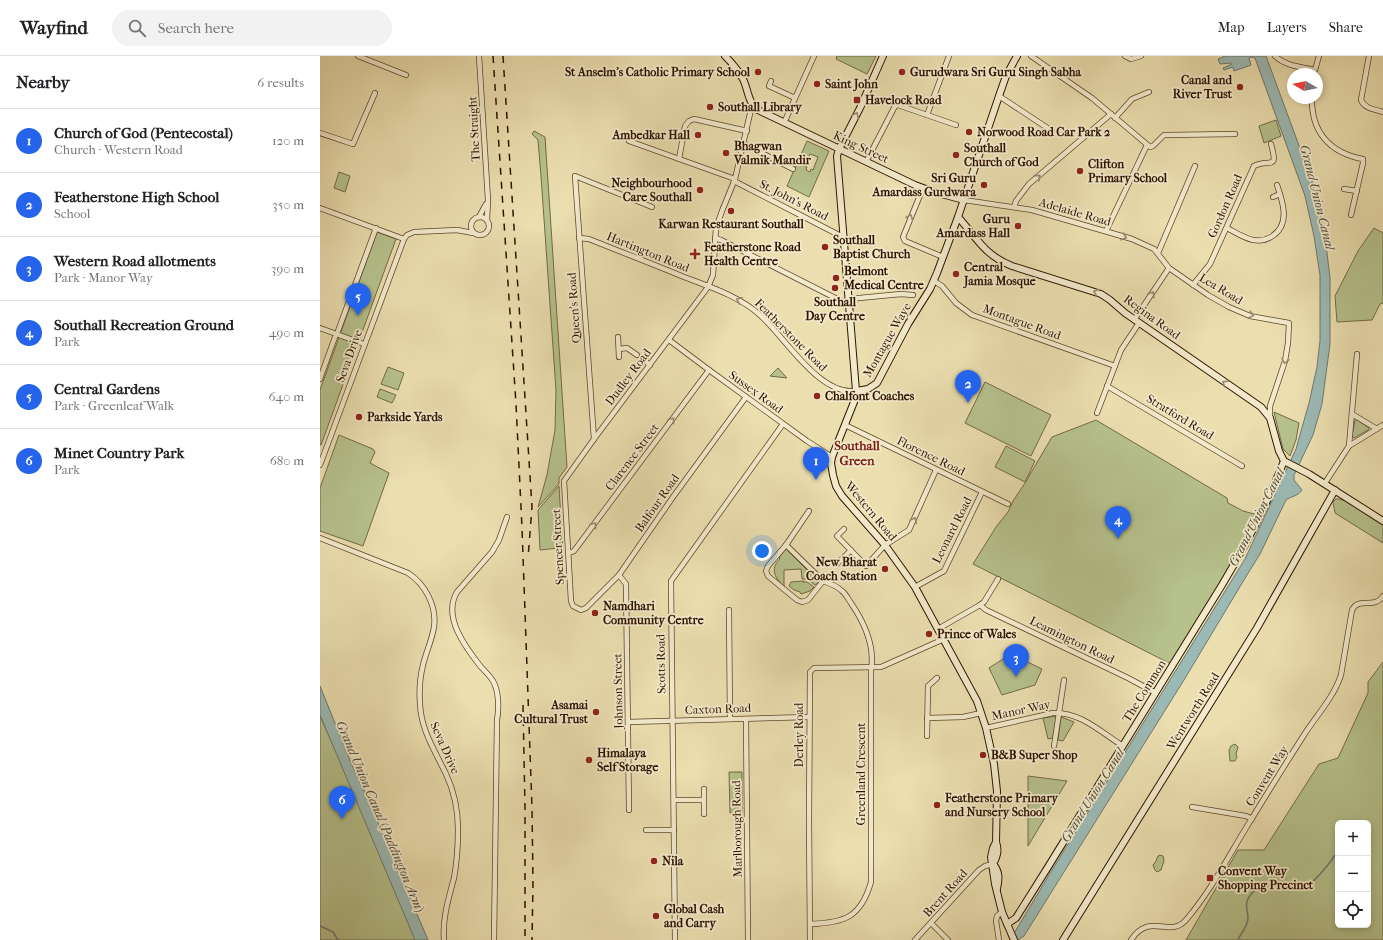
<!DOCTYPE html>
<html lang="en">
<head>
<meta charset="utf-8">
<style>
  :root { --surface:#fff; --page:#f2f2f2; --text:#202124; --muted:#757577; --line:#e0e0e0; --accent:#2563eb }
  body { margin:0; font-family:"IM FELL French Canon",serif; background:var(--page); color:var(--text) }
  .controls { position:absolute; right:12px; bottom:12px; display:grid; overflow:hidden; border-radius:6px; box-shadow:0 2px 6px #0003 }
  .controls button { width:36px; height:36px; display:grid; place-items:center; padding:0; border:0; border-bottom:1px solid var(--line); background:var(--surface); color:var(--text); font:20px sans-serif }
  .compass { position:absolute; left:967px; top:12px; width:36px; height:36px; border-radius:50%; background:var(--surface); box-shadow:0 2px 6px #0003; rotate:279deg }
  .you { position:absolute; left:442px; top:495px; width:14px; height:14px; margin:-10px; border:3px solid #fff; border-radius:50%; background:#1a73e8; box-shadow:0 0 0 6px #1a73e833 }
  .badge { display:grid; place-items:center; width:26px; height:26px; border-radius:50%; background:var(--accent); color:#fff; font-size:13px; font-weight:700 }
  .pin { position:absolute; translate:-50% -33px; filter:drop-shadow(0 1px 2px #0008) }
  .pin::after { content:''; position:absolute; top:21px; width:14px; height:12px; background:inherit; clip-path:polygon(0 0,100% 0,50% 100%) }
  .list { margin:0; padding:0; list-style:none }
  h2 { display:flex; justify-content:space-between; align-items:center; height:52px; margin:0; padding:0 16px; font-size:17px }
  h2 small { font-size:13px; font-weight:400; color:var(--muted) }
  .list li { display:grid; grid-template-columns:26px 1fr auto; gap:12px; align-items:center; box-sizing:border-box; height:64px; padding:0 16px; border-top:1px solid var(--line) }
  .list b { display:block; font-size:15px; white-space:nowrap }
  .list p { margin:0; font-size:13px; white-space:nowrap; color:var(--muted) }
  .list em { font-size:13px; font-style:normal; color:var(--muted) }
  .icon { flex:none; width:22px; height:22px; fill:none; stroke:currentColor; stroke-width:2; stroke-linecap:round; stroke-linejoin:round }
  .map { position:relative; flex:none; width:1063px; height:884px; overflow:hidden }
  header { display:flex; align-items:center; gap:24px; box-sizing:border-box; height:56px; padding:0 20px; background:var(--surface); border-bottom:1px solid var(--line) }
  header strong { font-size:19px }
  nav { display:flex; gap:22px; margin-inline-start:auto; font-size:14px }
  .search { width:280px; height:36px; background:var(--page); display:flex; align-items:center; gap:10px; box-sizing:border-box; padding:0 14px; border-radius:22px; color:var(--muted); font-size:15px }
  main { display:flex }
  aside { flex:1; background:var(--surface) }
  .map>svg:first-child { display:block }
  .green { fill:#b6c18c; stroke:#726a46; fill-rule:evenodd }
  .water { fill:#9cbab5; stroke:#70776d }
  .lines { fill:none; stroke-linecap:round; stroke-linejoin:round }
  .stream { stroke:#70776d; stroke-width:1.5 }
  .street-casing { stroke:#5d462c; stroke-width:6 }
  .secondary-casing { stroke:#2e1300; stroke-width:8 }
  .street { stroke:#f2eacb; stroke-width:4.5 }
  .secondary { stroke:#f2eacb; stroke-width:6 }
  .rail { stroke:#2e1300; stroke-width:1.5; stroke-dasharray:7 7; stroke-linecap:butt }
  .oneway { stroke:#9a8970 }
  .poi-dot { fill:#8f2418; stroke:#f2eacb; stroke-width:1.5 }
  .labels { text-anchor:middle; stroke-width:3.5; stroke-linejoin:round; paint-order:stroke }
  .poi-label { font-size:12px; font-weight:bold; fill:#2e1300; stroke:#f2eacb; text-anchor:start }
  .street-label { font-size:12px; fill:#2e1300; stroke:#f2eacb }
  .water-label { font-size:13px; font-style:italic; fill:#544d3f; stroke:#f2eacb }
  .neighbourhood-label { font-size:13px; font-weight:bold; fill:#7a1f14; stroke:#f2eacb }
</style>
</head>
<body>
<header>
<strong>Wayfind</strong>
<div class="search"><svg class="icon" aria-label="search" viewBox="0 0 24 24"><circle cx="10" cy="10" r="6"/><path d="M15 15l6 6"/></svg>Search here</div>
<nav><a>Map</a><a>Layers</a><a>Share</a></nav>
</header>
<main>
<aside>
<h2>Nearby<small>6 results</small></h2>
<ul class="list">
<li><span class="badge">1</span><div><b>Church of God (Pentecostal)</b><p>Church · Western Road</p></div><em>120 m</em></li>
<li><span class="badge">2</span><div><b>Featherstone High School</b><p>School</p></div><em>350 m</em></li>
<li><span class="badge">3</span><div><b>Western Road allotments</b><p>Park · Manor Way</p></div><em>390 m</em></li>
<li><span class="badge">4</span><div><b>Southall Recreation Ground</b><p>Park</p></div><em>490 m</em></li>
<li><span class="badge">5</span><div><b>Central Gardens</b><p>Park · Greenleaf Walk</p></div><em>640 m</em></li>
<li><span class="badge">6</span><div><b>Minet Country Park</b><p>Park</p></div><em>680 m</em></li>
</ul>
</aside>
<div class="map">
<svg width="1063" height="884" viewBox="0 0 1063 884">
  <rect width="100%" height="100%" fill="#ebdeaf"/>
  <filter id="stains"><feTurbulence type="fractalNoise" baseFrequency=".005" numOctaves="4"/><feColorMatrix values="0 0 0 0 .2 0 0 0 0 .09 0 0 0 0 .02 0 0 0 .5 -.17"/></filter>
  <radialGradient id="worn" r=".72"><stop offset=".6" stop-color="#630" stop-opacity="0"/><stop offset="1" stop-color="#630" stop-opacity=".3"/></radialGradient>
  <!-- green -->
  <g class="green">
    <polygon points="517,0 556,0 547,18 516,3"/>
    <polygon points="956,64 961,80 944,87 939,70"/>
    <polygon points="214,75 225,81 247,411 239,422 239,428 218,451 227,419 235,374 236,334 221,120 218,84 212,78"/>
    <path d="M 487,85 L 509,95 L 489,141 L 467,130 ZM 490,98 L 498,101 L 493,114 L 491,113 L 490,116 L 486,114 L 487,111 L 485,110 Z"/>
    <polygon points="19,116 30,120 25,136 14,132"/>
    <polygon points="1054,172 1063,177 1063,247 1060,248 1052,264 1017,266 1015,240 1038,195"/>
    <polygon points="57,176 76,183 1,389 0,389 0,334"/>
    <polygon points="68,311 84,317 78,334 61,328"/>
    <polygon points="458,312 467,322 450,320"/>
    <polygon points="665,326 731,359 711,400 645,367"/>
    <polygon points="60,333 76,339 72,347 57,341"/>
    <polygon points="954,356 979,367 976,384 970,400 963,393"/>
    <polygon points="776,364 907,442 908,447 923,455 938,459 922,495 853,609 653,508 676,471 688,456 693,445 705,427 732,381"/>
    <polygon points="1035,364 1037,364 1049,372 1048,374 1034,382 1032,380"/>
    <polygon points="19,379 53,393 55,396 50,407 69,417 43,490 0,475 0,432"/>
    <polygon points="686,390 715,405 705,426 675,411"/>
    <polygon points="239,430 243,497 239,497 239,492 220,494 218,454"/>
    <path d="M 1016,443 C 1028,442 1052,461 1063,468 L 1063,487 L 1015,457 L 1013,446 Z"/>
    <path d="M 466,493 L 498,525 L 498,527 L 495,529 L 487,523 L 482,523 L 481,513 L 464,514 L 464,531 C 456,523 449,513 460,503 L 459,502 L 464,494 Z"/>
    <polygon points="484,525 483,526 487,526 494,531 490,535 481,538 480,536 474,534 469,530 471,526"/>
    <polygon points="691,598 722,613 715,629 682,639 669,612"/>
    <path d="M 1063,606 L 1063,884 L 866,884 L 918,794 L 944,794 L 999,708 L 1018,702 L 1048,637 L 1048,626 ZM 1018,767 L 1048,767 L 1048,869 L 1018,869 Z"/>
    <polygon points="0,660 18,699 96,884 0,884"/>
    <polygon points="737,660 733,682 728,683 723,662"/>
    <polygon points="741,661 754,666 743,685 738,684"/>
    <polygon points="915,688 918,691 916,698 917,701 915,705 910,705 909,694 911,690"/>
    <polygon points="409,716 422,716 422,757 410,757"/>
    <polygon points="708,720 747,725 708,790"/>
    <polygon points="840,799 843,800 844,805 841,814 837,816 835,814 833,809 836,805 838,800"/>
  </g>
  <!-- water -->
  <g class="water">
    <path d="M 905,0 L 946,0 L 992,125 L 1005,180 L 1010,222 L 1010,288 L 1002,348 L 993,379 L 974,419 L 974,424 L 982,434 C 978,440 972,440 966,444 L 940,498 L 927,519 L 864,624 L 704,880 L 698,884 L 690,884 L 732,814 L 925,503 L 976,393 L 989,347 L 997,311 L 1000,285 L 1000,219 L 994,180 L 985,140 L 935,2 L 932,1 L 929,2 L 931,9 L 914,15 L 913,11 L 904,14 L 903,12 L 912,8 L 911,7 L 900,8 L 898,3 Z"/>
    <polygon points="0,630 32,709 45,736 108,884 95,884 0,659"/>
  </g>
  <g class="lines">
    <!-- stream -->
    <g class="stream">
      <polyline points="0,870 13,876 18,884"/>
      <path d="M 918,884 C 921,876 928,871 928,862 C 928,854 924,849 929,841 C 946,816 969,837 987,829 C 998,824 1009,807 1016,798"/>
    </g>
    <!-- street casing -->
    <g class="street-casing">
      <g id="street">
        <polyline points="38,0 86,19"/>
        <polyline points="159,0 168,144 167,164"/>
        <polyline points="711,0 772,42 830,91 833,90 844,79 847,79 915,78"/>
        <polyline points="805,0 811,3 821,0"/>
        <path d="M 955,0 C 965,10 982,11 995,14 L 999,0"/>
        <path d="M 1049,0 L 1041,44 C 1045,53 1054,53 1063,56"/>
        <polyline points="451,25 449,30 475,42"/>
        <polyline points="679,40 732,75"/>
        <path d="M 992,42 C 991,76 1010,97 1043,103 L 1043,107 L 1031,159"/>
        <polyline points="607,59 636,69"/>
        <polyline points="795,62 812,43 829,36"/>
        <polyline points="464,67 494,0"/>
        <polyline points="0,77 33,88 55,37"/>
        <polyline points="309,85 415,123"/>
        <polyline points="424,88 473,113"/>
        <polyline points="359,103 365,70 369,65 374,63 427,75"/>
        <polyline points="546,106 575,50 578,49 607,59 629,0"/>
        <polyline points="414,125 519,179 524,180"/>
        <polyline points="603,132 583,181 585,185 623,201"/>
        <polyline points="1024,133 1037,135"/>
        <polyline points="953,141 960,138"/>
        <polyline points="644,144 712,154 812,183 834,193 849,212 888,239 909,251 930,260 969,267 968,287 965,305 950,350 950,362"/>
        <polyline points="694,151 696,145 709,128 791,58"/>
        <polyline points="0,152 84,183"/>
        <circle cx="160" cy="170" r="9"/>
        <polyline points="159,161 166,148"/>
        <path d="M 907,172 C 915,176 924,182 933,184 C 939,185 946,184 951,181 C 971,169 963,146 957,129"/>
        <polyline points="786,175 827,89"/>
        <path d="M 259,182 L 269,183 C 301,196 333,208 364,221 C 390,231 419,240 440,259 C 465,281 499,340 536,335"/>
        <polyline points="395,182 401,184 529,249"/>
        <polyline points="838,197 875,110"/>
        <polyline points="614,225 622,230 636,247 652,259 795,310"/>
        <path d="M 873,229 L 890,208 L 934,110 C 949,102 959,116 951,88"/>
        <polyline points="529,243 581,238 593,239"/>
        <polyline points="814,264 849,212"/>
        <polyline points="0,272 44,288"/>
        <polyline points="18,275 56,172"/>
        <polyline points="298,281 299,301"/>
        <polyline points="349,284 389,314 487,385 512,401"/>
        <polyline points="299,293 307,292 317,299"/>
        <polyline points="324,304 330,309"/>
        <polyline points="0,323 15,281"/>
        <polyline points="787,330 922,410"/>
        <polyline points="426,341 353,441 299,519 266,552 261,554 253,550 251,545 244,425 274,383 388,231 393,219 396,172 402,155 415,123 432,49"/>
        <polyline points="777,357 801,294 819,267"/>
        <polyline points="1032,358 1057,373"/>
        <polyline points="525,369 688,448"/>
        <polyline points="274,383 255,120 332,151"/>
        <polyline points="1029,390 1037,298"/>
        <polyline points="0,409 84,183 87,179 94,176 137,174 153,177"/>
        <polyline points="1005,427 1029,390 1063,369"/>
        <polyline points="524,473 517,480 546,510 565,489 589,474 616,414"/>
        <path d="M 0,482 L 88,517 C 105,528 117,550 114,571 C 112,584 106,596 103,609 C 100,621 99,635 100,648 C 101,674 115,695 126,718 C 134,735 138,755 138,773 C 138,789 137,806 134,822 C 129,841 122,863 124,884"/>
        <polygon points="466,489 503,525 488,544 482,546 477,544 448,520 446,515 448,510"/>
        <polyline points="466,489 489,455"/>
        <polyline points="249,497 254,495 389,314"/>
        <polyline points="517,508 531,494"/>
        <polyline points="299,519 306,528 309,754"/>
        <polyline points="595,531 624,515 662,436"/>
        <polyline points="660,549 666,554 808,622 836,637"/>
        <polyline points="409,554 410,663"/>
        <polyline points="618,573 660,549 664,546 678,523"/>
        <polyline points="607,662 643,661 661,657"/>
        <polyline points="426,663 428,884"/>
        <polyline points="308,666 489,661"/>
        <path d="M 666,672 L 733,657 C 759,655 782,677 803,690"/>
        <polyline points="607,680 608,630 617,622"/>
        <polyline points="734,690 744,624"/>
        <polyline points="384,733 384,758"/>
        <polyline points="354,744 384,744"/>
        <polyline points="872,751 926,760 932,763"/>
        <polyline points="326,774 354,774"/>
        <polyline points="611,867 628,884"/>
        <path d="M 490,868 C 525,867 541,861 551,826 L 551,614 C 555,591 544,566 531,547 C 528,543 526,538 522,535 C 517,530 509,527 503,525"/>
        <path d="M 174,884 L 177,664 C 179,653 179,635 173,625 C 170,620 165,615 161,611 C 146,592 122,561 137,536 L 172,496 L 179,484 L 187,461"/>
        <polyline points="355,884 351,525 463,368"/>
        <polyline points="490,884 489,765 490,616 494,612 561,611 624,583"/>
        <polyline points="595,884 659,814 665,810 673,808"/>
        <polyline points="679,884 676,865 677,860 682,856"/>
        <path d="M 811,884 C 830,855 849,883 866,864 C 890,836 907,803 926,772 C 945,741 964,710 984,679 C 996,660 1014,641 1021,619 L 1032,554 C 1039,540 1054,554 1063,540"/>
      </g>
    </g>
    <!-- secondary casing -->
    <g class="secondary-casing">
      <g id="secondary">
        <path d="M 405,0 C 412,7 418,14 423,23 C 428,33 428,47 438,54 L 595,129 L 614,136 L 644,144"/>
        <path d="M 563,0 L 540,52 L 519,93 L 517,100 L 536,335 L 534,346 L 512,401 L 511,407 L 513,419 L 516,430 L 522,440 L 565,489 L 595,531 L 657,645 L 666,672 L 674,708 L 677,735 L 676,786 C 679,795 677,801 673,808 C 680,816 679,823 677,833"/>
        <path d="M 638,161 C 657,182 664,199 692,210 L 781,238 L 790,244 L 805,257 L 941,351 L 950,362 L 959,395 L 964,405 L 989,418 L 1063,465"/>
        <polyline points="536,335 548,333 557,327 588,268 610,233 617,217 638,161 679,40 686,20 697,0"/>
        <polyline points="676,786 673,792 671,801 675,828 682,856 694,884"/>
        <path d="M 687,868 L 696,862 L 728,811 L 902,529 C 926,489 947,448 964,405"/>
        <polyline points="743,884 937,572 1015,434"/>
      </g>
    </g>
    <!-- street -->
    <use href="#street" class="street"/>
    <!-- secondary -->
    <use href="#secondary" class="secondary"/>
    <!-- rail -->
    <g class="rail">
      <polyline points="173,0 196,348 202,472 212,752 213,827 212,884"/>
      <polyline points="183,0 212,451 208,502"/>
      <polyline points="203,649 205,752 205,884"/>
    </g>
  </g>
  <!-- one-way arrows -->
  <defs><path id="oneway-chevron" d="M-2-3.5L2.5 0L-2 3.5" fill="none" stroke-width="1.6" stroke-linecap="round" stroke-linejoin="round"/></defs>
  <g class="oneway">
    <use href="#oneway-chevron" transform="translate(536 59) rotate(-63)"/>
    <use href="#oneway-chevron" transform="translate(718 121) rotate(-41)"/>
    <use href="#oneway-chevron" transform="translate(590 161) rotate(-68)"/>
    <use href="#oneway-chevron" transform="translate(804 181) rotate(19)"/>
    <use href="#oneway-chevron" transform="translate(776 236) rotate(-160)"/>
    <use href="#oneway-chevron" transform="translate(832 238) rotate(-57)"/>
    <use href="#oneway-chevron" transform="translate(419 244) rotate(-155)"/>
    <use href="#oneway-chevron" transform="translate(931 259) rotate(15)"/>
    <use href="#oneway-chevron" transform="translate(965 305) rotate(102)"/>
    <use href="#oneway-chevron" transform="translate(905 327) rotate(-146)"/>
    <use href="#oneway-chevron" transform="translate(352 364) rotate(-53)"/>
    <use href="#oneway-chevron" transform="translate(594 464) rotate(-65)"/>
    <use href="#oneway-chevron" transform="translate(274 469) rotate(-53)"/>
  </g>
  <!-- markers -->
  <g class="poi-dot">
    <circle cx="438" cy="16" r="4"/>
    <circle cx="582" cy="16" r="4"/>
    <circle cx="497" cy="28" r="4"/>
    <circle cx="920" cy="31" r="4"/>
    <rect x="533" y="40" width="8" height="8" rx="2"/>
    <circle cx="390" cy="51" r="4"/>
    <circle cx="649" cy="76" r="4"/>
    <circle cx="378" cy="79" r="4"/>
    <circle cx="406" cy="97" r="4"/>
    <circle cx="636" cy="99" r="4"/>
    <circle cx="760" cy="115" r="4"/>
    <circle cx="664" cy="129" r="4"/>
    <circle cx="380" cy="134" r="4"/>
    <circle cx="411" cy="155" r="4"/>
    <circle cx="698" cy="170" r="4"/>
    <circle cx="505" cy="191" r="4"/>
    <path d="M373 192h4v4h4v4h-4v4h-4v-4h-4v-4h4z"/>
    <circle cx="636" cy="218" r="4"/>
    <circle cx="516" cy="222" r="4"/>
    <circle cx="515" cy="232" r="4"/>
    <circle cx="497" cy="340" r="4"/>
    <circle cx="39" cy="361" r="4"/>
    <circle cx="565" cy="513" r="4"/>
    <circle cx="275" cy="557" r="4"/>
    <circle cx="609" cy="578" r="4"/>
    <circle cx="276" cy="656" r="4"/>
    <circle cx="663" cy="699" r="4"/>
    <circle cx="269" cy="704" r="4"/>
    <circle cx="617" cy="749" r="4"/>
    <circle cx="334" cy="805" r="4"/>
    <rect x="886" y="818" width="8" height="8" rx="2"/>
    <circle cx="336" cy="860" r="4"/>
  </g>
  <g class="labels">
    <!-- poi labels -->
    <g class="poi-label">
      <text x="430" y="20" text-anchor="end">St Anselm's Catholic Primary School</text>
      <text x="590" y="20">Gurudwara Sri Guru Singh Sabha</text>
      <text x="912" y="28" text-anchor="end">Canal and<tspan x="912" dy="14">River Trust</tspan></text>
      <text x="505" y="32">Saint John</text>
      <text x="545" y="48">Havelock Road</text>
      <text x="398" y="55">Southall Library</text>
      <text x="657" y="80">Norwood Road Car Park 2</text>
      <text x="370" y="83" text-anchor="end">Ambedkar Hall</text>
      <text x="414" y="94">Bhagwan<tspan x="414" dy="14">Valmik Mandir</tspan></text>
      <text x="644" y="96">Southall<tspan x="644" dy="14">Church of God</tspan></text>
      <text x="768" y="112">Clifton<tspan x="768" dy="14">Primary School</tspan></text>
      <text x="656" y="126" text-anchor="end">Sri Guru<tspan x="656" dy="14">Amardass Gurdwara</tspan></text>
      <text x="372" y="131" text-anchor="end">Neighbourhood<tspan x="372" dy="14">Care Southall</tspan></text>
      <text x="690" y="167" text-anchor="end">Guru<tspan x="690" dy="14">Amardass Hall</tspan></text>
      <text x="411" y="172" text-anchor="middle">Karwan Restaurant Southall</text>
      <text x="513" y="188">Southall<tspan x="513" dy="14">Baptist Church</tspan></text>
      <text x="384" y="195">Featherstone Road<tspan x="384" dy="14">Health Centre</tspan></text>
      <text x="644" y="215">Central<tspan x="644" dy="14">Jamia Mosque</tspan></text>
      <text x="524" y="219">Belmont<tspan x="524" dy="14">Medical Centre</tspan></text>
      <text x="515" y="250" text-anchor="middle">Southall<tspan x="515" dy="14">Day Centre</tspan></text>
      <text x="505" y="344">Chalfont Coaches</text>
      <text x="47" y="365">Parkside Yards</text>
      <text x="557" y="510" text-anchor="end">New Bharat<tspan x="557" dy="14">Coach Station</tspan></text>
      <text x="283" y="554">Namdhari<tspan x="283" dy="14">Community Centre</tspan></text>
      <text x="617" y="582">Prince of Wales</text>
      <text x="268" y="653" text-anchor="end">Asamai<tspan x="268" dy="14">Cultural Trust</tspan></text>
      <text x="277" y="701">Himalaya<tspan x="277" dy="14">Self Storage</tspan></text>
      <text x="671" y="703">B&amp;B Super Shop</text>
      <text x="625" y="746">Featherstone Primary<tspan x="625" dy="14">and Nursery School</tspan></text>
      <text x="342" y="809">Nila</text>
      <text x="898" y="819">Convent Way<tspan x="898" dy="14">Shopping Precinct</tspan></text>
      <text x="344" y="857">Global Cash<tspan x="344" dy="14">and Carry</tspan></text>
    </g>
    <!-- street labels -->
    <g class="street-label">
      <text transform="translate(154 73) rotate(-93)" y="4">The Straight</text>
      <text transform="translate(541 91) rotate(25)" y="4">King Street</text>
      <text transform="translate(474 144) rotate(27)" y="4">St. John's Road</text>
      <text transform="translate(905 150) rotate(-66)" y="4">Gordon Road</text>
      <text transform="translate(755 156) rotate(16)" y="4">Adelaide Road</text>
      <text transform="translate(328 196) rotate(22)" y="4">Hartington Road</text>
      <text transform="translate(901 233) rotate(31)" y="4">Lea Road</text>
      <text transform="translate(254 252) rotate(-94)" y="4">Queen's Road</text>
      <text transform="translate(832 261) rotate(36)" y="4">Regina Road</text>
      <text transform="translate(702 266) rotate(20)" y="4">Montague Road</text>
      <text transform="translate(471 279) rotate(45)" y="4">Featherstone Road</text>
      <text transform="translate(567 284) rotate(-60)" y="4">Montague Waye</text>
      <text transform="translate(29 300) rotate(-70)" y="4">Seva Drive</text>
      <text transform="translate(308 321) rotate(-53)" y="4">Dudley Road</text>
      <text transform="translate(436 336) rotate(36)" y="4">Sussex Road</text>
      <text transform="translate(860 361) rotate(31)" y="4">Stratford Road</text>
      <text transform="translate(611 400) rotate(26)" y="4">Florence Road</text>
      <text transform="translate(312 401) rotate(-53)" y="4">Clarence Street</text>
      <text transform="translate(337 447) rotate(-55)" y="4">Balfour Road</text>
      <text transform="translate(551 455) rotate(50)" y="4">Western Road</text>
      <text transform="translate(632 474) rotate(-63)" y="4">Leonard Road</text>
      <text transform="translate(238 491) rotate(-93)" y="4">Spencer Street</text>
      <text transform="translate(752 584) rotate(26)" y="4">Leamington Road</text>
      <text transform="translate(341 608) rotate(-91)" y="4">Scotts Road</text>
      <text transform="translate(298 635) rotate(-91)" y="4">Johnson Street</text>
      <text transform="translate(824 635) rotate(-58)" y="4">The Common</text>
      <text transform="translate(398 653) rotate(-2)" y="4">Caxton Road</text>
      <text transform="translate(701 654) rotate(-12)" y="4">Manor Way</text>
      <text transform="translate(873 655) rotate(-58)" y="4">Wentworth Road</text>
      <text transform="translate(479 679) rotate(-90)" y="4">Derley Road</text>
      <text transform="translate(125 692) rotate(66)" y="4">Seva Drive</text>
      <text transform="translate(541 718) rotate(-90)" y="4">Greenland Crescent</text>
      <text transform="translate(947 720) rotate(-58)" y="4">Convent Way</text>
      <text transform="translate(417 773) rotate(-91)" y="4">Marlborough Road</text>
      <text transform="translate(625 837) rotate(-48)" y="4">Brent Road</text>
    </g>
    <!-- water labels -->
    <g class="water-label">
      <text transform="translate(998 141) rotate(76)" y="5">Grand Union Canal</text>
      <text transform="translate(936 461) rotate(-63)" y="5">Grand Union Canal</text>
      <text transform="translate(772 739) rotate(-58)" y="5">Grand Union Canal</text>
      <text transform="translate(61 760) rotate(67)" y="5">Grand Union Canal (Paddington Arm)</text>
    </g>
    <!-- neighbourhood labels -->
    <g class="neighbourhood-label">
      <text x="537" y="394">Southall<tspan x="537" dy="15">Green</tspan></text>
    </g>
  </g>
  <rect width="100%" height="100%" filter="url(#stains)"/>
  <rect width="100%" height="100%" fill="url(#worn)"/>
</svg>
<div class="controls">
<button>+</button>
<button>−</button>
<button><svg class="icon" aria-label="locate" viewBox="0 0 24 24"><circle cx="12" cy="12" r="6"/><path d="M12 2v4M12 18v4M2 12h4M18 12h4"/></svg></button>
</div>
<svg class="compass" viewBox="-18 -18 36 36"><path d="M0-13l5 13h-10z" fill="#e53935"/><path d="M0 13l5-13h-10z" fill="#757577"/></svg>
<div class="you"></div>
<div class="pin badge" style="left:496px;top:424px">1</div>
<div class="pin badge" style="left:648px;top:347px">2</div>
<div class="pin badge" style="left:696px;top:621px">3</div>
<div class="pin badge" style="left:798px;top:483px">4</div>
<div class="pin badge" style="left:38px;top:260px">5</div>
<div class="pin badge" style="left:22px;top:763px">6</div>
</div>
</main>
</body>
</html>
